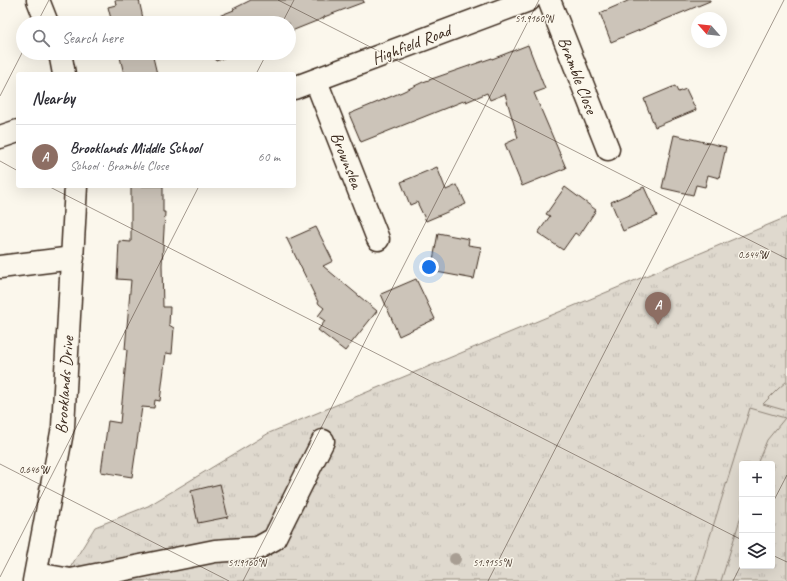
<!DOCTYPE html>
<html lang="en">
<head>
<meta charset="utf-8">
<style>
  :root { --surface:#fff; --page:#f2f2f3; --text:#2b2b33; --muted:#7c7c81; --line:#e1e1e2; --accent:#d93025 }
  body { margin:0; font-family:Caveat,sans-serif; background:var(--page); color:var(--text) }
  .controls { position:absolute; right:12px; bottom:12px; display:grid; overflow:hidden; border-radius:4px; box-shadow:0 4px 16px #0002 }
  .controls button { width:36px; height:36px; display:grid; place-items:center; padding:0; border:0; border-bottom:1px solid var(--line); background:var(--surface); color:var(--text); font:20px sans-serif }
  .compass { position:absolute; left:691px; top:12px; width:36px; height:36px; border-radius:50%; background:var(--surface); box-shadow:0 4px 16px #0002; rotate:297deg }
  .you { position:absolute; left:429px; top:267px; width:14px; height:14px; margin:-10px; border:3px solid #fff; border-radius:50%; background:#1a73e8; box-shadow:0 0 0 6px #1a73e833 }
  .badge { display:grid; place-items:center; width:26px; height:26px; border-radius:50%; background:var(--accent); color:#fff; font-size:13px; font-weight:700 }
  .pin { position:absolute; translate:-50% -33px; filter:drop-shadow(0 1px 2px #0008) }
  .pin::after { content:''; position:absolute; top:21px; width:14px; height:12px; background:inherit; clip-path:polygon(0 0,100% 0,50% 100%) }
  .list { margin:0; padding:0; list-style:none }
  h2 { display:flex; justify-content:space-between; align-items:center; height:52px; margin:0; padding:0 16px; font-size:17px }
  h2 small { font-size:13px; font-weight:400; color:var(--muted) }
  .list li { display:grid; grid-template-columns:26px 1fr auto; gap:12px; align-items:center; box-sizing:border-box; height:64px; padding:0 16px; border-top:1px solid var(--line) }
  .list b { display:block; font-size:15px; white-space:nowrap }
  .list p { margin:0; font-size:13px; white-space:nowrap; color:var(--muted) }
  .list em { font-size:13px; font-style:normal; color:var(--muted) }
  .icon { flex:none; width:22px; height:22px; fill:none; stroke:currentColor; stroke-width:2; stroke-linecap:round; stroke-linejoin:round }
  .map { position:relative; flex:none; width:787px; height:581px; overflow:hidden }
  .search { position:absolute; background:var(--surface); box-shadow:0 4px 16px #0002; left:16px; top:16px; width:280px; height:44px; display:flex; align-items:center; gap:10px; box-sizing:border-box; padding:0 14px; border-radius:22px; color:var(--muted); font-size:15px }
  .panel { position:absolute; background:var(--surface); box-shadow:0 4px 16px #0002; left:16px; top:72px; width:280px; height:116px; border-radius:4px }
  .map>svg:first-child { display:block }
  .grass { fill:url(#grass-tufts); stroke:#8d8276; fill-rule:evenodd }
  .garden { fill:#dfd9ce; stroke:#8d8276 }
  .building { fill:#ccc4b9; stroke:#3b2a1e }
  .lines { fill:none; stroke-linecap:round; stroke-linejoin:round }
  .minor-casing { stroke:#3b2a1e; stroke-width:25 }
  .minor { stroke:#fbf7ec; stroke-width:22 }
  .tree { fill:#a89e93 }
  .ticks { fill:none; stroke:#3b2a1e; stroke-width:1; stroke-opacity:0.45 }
  .labels { text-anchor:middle; stroke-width:3; stroke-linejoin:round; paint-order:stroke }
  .street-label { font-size:17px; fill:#3b2a1e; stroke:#fbf7ec }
  .ticks-label { font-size:10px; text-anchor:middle; fill:#3b2a1e; stroke:#fbf7ec; stroke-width:3; stroke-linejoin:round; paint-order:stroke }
</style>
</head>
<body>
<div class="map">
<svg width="787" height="581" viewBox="0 0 787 581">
  <defs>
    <pattern id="grass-tufts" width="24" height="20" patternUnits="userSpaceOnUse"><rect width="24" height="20" fill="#dfd9ce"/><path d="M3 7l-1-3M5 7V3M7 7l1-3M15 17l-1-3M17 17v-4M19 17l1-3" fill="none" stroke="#c0bab0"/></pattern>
  </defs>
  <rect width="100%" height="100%" fill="#fbf7ec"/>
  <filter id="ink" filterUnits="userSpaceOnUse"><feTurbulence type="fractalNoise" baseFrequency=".025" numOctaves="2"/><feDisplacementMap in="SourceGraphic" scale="8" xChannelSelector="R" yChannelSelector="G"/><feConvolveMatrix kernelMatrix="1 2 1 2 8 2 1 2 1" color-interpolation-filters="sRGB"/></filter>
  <g filter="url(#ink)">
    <!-- grass -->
    <path class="grass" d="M 787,217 L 787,581 L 62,581 L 95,527 L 148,506 L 269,433 ZM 742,464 L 772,464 L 772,566 L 742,566 Z"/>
    <!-- garden -->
    <g class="garden">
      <polygon points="787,381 787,411 763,404 778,389"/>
      <polygon points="750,408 785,418 767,440 757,464 742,464 742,513 721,581 696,581"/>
    </g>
    <!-- building -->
    <g class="building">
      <polygon points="115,0 139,0 144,23 112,23 108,7 116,5"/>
      <polygon points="251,0 363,0 364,2 324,17 324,18 289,32 289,23 201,23 234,10 233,9"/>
      <polygon points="630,0 710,0 710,1 611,42 600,13"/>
      <polygon points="528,45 545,89 534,93 566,168 522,186 505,144 518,138 505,94 490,100 487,93 466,102 466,100 361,142 349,114 402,92 423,82 492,58 492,59"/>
      <polygon points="119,53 152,53 157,74 124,74"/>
      <polygon points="213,53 237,53 216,61"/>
      <polygon points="675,86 678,92 686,89 696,110 655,127 644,99"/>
      <polygon points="674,135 726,147 719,178 708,175 705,187 696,185 693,195 662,188"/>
      <polygon points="437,167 446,190 457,185 466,204 426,221 417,202 410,205 401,182"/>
      <polygon points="131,186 163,186 163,212 165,212 162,265 163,307 170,307 169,325 174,328 172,354 166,353 160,401 155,400 154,408 142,407 132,477 101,472 108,421 120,423 127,350 125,349 131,280 117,279 118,263 119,241 131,242"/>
      <polygon points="565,187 596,210 579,236 575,233 563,250 538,233 550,216 546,214"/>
      <polygon points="644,187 657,216 623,231 611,202"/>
      <polygon points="316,227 333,261 323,266 377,311 345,351 318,330 325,321 318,316 324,308 319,304 286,237 289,239"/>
      <polygon points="438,233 469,239 468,245 481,247 474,279 431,271"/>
      <polygon points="416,279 435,319 399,336 381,294"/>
      <polygon points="220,484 228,517 198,523 191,491"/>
    </g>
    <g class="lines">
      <!-- minor casing -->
      <g class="minor-casing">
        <g id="minor">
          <polyline points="38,0 47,23"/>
          <polyline points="549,0 608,149"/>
          <polyline points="59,53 61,58 64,74"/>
          <polyline points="316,81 378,239"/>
          <polyline points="294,88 529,0"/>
          <polyline points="0,137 18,131"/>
          <polyline points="0,267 73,258"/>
          <polyline points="36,574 71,580 74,581"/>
          <polyline points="71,580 215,551 258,548 274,539 323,441"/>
          <polyline points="34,581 63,427 76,186"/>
        </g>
      </g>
      <!-- minor -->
      <use href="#minor" class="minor"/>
    </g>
    <!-- trees -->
    <circle class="tree" cx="455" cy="559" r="6"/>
  </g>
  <!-- ticks -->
  <path class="ticks" d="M 278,0 L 787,259M 37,23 L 49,0M 282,23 L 294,0M 256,74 L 267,53M 0,96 L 23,51M 0,161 L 18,171M 48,186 L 742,540M 0,464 L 229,581M 772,504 L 787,475M 772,555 L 787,562M 0,577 L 199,186M 243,581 L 539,0M 488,581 L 784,0M 733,581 L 742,563"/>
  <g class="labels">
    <!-- street labels -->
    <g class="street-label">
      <text transform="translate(411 44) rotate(-21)" y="6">Highfield Road</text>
      <text transform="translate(578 75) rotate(69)" y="6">Bramble Close</text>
      <text transform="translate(347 160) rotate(68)" y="6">Brownslea</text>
      <text transform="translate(64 385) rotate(-86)" y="6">Brooklands Drive</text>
    </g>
  </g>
  <g class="ticks-label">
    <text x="534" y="22">51.9160°N</text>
    <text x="753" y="258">0.644°W</text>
    <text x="34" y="473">0.646°W</text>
    <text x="247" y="566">51.9160°N</text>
    <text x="492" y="566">51.9155°N</text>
  </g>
</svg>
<div class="controls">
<button>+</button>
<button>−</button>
<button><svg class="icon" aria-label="layers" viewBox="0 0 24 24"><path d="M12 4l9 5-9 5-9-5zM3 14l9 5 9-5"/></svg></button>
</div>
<svg class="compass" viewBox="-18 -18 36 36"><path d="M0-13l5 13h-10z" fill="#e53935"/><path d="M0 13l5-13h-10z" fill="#7c7c81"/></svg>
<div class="you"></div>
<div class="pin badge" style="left:658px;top:325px;background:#8d6e63">A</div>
<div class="search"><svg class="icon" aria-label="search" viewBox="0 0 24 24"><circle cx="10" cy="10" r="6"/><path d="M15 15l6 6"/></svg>Search here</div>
<section class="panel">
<h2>Nearby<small></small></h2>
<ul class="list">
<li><span class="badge" style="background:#8d6e63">A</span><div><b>Brooklands Middle School</b><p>School · Bramble Close</p></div><em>60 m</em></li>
</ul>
</section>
</div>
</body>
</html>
